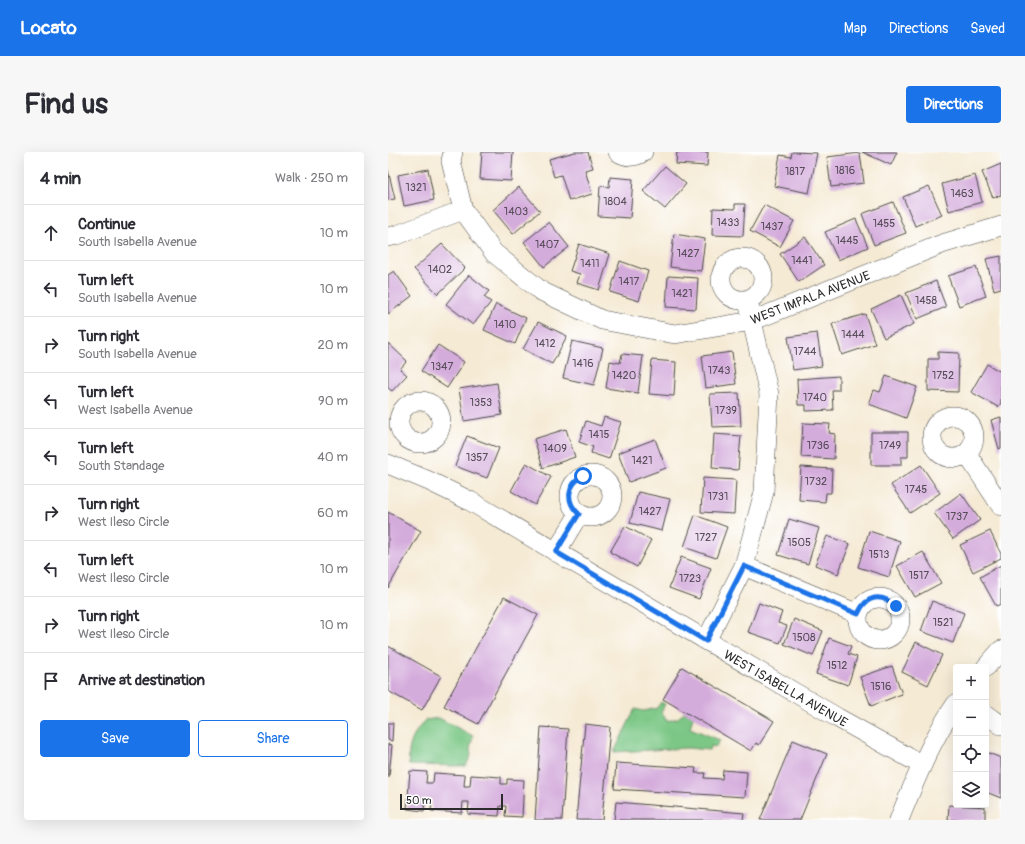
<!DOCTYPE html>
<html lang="en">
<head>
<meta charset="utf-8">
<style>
  :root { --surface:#fff; --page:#f7f7f7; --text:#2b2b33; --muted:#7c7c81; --line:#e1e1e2; --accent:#1a73e8 }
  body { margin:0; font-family:Pangolin,sans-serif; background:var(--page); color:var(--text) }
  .controls { position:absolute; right:12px; bottom:12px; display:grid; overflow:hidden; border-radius:4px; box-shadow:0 4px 16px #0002 }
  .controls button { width:36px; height:36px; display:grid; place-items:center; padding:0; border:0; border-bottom:1px solid var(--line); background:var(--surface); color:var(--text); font:20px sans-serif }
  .scale { position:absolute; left:12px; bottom:10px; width:103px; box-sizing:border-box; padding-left:4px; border:2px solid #2b2b2b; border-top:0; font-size:11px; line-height:14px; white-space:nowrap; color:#2b2b2b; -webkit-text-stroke:3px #fff; paint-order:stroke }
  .stop { position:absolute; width:12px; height:12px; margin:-9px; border:3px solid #1a73e8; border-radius:50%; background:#fff }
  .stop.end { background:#1a73e8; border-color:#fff; box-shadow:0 1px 4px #0008 }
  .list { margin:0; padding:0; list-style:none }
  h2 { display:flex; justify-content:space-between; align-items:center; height:52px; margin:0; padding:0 16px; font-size:17px }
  h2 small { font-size:13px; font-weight:400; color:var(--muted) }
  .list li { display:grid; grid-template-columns:26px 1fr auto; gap:12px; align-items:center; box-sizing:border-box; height:56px; padding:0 16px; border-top:1px solid var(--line) }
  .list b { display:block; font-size:15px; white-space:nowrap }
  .list p { margin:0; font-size:13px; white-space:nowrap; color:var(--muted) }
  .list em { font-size:13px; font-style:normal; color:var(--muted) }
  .actions { display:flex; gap:8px; padding:12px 16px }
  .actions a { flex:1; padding:9px 0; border:1px solid var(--accent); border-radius:4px; text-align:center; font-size:14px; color:var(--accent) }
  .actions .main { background:var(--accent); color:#fff }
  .icon { flex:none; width:22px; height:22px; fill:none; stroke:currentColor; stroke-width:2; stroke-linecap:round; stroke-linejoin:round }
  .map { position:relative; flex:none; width:613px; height:668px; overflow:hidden; border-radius:4px }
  header { display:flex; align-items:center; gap:24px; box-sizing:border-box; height:56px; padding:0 20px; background:var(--accent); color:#fff }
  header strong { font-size:19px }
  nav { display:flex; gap:22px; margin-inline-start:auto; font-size:14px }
  .intro { display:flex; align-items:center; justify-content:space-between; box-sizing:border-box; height:96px; padding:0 24px }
  h1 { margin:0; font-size:28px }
  .button { padding:10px 18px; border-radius:4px; background:var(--accent); color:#fff; font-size:14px; font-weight:700 }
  main { display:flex; gap:24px; padding:0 24px }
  aside { flex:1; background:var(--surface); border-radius:4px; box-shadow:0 4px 16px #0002 }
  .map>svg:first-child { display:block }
  .green { fill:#7bc786; stroke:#537958 }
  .building { fill:#d4acdc }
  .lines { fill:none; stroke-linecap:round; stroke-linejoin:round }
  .minor-casing { stroke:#494844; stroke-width:20 }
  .minor { stroke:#fff; stroke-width:19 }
  .route { stroke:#1a73e8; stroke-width:5 }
  .labels { text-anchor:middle; stroke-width:3; stroke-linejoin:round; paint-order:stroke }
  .number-label { font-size:11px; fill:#554b57 }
  .street-label { font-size:13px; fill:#2b2b2b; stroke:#fff }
</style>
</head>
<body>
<header>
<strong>Locato</strong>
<nav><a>Map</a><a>Directions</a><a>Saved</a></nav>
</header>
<div class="intro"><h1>Find us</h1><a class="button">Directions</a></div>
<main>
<aside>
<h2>4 min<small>Walk · 250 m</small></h2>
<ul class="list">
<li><svg class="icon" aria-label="ahead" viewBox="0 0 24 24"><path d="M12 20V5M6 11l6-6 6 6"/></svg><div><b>Continue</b><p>South Isabella Avenue</p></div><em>10 m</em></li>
<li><svg class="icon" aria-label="left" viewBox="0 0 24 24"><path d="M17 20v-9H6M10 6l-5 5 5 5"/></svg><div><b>Turn left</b><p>South Isabella Avenue</p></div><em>10 m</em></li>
<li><svg class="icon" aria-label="right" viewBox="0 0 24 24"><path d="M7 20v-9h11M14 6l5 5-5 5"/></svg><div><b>Turn right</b><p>South Isabella Avenue</p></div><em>20 m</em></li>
<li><svg class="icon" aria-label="left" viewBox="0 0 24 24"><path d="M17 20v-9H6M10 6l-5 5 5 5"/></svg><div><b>Turn left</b><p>West Isabella Avenue</p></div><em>90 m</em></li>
<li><svg class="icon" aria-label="left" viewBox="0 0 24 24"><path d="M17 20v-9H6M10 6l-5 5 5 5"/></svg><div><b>Turn left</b><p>South Standage</p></div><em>40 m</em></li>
<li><svg class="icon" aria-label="right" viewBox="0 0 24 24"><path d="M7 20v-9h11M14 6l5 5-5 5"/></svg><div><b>Turn right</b><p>West Ileso Circle</p></div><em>60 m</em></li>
<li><svg class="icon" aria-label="left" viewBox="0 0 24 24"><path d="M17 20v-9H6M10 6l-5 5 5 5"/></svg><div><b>Turn left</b><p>West Ileso Circle</p></div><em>10 m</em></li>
<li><svg class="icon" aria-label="right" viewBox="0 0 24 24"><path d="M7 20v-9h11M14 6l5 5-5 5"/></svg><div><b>Turn right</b><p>West Ileso Circle</p></div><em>10 m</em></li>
<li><svg class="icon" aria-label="arrive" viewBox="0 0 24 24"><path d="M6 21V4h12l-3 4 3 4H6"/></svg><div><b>Arrive at destination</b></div></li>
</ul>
<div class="actions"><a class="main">Save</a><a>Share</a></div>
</aside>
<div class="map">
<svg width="613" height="668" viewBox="0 0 613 668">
  <rect width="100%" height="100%" fill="#fff"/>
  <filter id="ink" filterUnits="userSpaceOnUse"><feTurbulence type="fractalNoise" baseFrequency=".025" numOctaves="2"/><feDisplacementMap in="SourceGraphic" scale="8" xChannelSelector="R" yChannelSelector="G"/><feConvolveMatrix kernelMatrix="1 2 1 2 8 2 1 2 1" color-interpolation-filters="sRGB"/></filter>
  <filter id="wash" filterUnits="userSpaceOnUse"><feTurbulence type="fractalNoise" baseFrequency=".012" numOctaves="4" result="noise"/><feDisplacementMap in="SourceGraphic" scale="16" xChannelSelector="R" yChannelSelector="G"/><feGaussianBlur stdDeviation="0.9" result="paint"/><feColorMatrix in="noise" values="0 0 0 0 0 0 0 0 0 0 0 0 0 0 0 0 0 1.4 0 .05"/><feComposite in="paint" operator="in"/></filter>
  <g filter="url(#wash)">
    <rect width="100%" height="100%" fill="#f5ead4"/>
    <!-- green -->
    <g class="green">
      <polygon points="273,550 277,552 273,560 279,569 290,566 297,560 305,564 302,576 332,588 328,595 323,594 321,598 300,596 226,600 247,557 256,559 269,556"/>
      <path d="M 51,566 L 85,584 L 82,597 L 83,603 L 78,614 L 21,613 C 19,594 25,582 37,568 Z"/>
    </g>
    <g id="blocks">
      <!-- building -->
      <g class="building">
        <polygon points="94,0 125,0 123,29 92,27"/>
        <polygon points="187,0 200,0 205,16 197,18 204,42 181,49 173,23 166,25 161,7"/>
        <polygon points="289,0 320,0 319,14 288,12"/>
        <polygon points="404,0 429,1 421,41 386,34 392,3 403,5"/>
        <polygon points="474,0 509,0 503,13"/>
        <polygon points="472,1 476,31 443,35 439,5"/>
        <polygon points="613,12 613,43 605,46 594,20"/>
        <polygon points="277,14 298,32 277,57 255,39"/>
        <polygon points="40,17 46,48 16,54 10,23"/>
        <polygon points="0,18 7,47 0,48"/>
        <polygon points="587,23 594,50 561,59 554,32"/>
        <polygon points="222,25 245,27 242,66 210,64 212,34 221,35"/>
        <polygon points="541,34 554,63 527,74 515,45"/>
        <polygon points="131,35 152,59 125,82 105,58"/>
        <polygon points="505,50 518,81 486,93 474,62"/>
        <polygon points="347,52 357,52 355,84 324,83 325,56 347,57"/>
        <polygon points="376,53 406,69 392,95 362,79"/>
        <polygon points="468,67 480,95 450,108 437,80"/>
        <polygon points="161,70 181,95 156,115 136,90"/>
        <polygon points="286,82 317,87 313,119 282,115"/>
        <polygon points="417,85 436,113 411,130 392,102"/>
        <polygon points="54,92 77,116 50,142 26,117"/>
        <polygon points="191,92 222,102 211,138 189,131 192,122 182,119"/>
        <polygon points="613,104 613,136 606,138 598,107"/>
        <polygon points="232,109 260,119 251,149 222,140"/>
        <polygon points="588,115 598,144 571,154 560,124"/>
        <polygon points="6,119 24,144 0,162 0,123"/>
        <polygon points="81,123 101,139 96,145 103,150 85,173 58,152"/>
        <polygon points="280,124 310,126 308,157 278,155"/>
        <polygon points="548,129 558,155 529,167 518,141"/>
        <polygon points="513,143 526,172 496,186 483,157"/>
        <polygon points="108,152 138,166 127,192 96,178"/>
        <polygon points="477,162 487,192 454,203 444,172"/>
        <polygon points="150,170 179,184 164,212 135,197"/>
        <polygon points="429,181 434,214 405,218 400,185"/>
        <polygon points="184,189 215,196 206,233 175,226"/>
        <polygon points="0,191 19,209 12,217 19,223 4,239 0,236"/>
        <polygon points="50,193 76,210 59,236 33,219"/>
        <polygon points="344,200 348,232 318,236 314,204"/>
        <polygon points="550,200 571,201 570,240 540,239 540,207 550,207"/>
        <polygon points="234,202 255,204 250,241 218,236 222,209 232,211"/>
        <polygon points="264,208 288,210 286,244 261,242"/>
        <polygon points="599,212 613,220 613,251 610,255 583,240"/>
        <polygon points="451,224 451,238 444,238 445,258 418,259 418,253 410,253 409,227"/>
        <polygon points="498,224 529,235 518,266 481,252 486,238 492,240"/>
        <polygon points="109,231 114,263 76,269 71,237"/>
        <polygon points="351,241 353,274 324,275 322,242"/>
        <polygon points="216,265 233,270 221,307 203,301 205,295 191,290 198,269 213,274"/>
        <polygon points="613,265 613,296 611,297 603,268"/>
        <polygon points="415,271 442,272 441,281 447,282 446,307 413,305"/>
        <polygon points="178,277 187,305 155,316 146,287"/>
        <polygon points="483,280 520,280 520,305 513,305 513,313 483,313"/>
        <polygon points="326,282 353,284 350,318 324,316"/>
        <polygon points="79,284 111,296 99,326 67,314"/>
        <polygon points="267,287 278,316 241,330 230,301"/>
        <polygon points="138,311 163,325 147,353 123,339"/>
        <polygon points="533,313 552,341 522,361 503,333"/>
        <polygon points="413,315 444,317 443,341 438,341 437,350 411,348"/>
        <polygon points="315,326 348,328 346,362 313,360"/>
        <polygon points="250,340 282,347 274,379 242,371"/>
        <polygon points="573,341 592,368 565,387 546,361"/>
        <polygon points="0,360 33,379 0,436"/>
        <polygon points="307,363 339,375 328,406 296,395"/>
        <polygon points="401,367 431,376 420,412 390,403"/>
        <polygon points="237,374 263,388 249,415 222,400"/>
        <polygon points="481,379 512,389 501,425 470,415"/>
        <polygon points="602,379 613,402 613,406 585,420 572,393"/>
        <polygon points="439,384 462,392 450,422 427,413"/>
        <polygon points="535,400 553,431 527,445 509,414"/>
        <polygon points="293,405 323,416 311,447 281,436"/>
        <polygon points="613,413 613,452 608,454 592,425"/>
        <polygon points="116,445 150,463 90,572 56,554"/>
        <polygon points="544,449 576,461 565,491 533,479"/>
        <polygon points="371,451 394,460 390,471 399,474 392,491 360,480"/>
        <polygon points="406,467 435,479 425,504 396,492"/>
        <polygon points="441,486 463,494 460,502 469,505 460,533 428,522"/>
        <polygon points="528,490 554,503 540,533 514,520"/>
        <polygon points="0,494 53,524 34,558 0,539"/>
        <polygon points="504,514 514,542 483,554 472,525"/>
        <polygon points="294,515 386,569 371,593 368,591 363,599 275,547"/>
        <polygon points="0,571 5,571 4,589 0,588"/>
        <polygon points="197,572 222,575 214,668 188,668"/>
        <polygon points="153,575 180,577 174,668 147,668"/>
        <polygon points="405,588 439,602 412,668 372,668"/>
        <polygon points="0,592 4,593 1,625 0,625"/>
        <polygon points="598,600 613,606 613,646 598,640"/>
        <polygon points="228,611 308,616 307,621 317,621 316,626 334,627 335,618 359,620 357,645 226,637"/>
        <polygon points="22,619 39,620 38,631 45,631 46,621 77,623 76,634 82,634 83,623 113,625 113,632 119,632 119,627 136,628 134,665 117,664 118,654 112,654 111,664 80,662 81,650 75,650 74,661 43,659 44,648 37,647 36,659 19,657"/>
        <polygon points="228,650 356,661 355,668 226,668"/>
        <polygon points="561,653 597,655 597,668 560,668"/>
      </g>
    </g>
  </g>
  <g filter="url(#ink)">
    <use href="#blocks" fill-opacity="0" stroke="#494844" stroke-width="1"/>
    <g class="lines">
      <!-- minor casing -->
      <g class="minor-casing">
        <g id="minor">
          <polyline points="65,0 63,9 75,58 106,101 153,139 214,168 287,182 364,169 554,92 613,74"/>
          <path d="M 230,0 C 238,5 247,6 255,0"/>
          <polyline points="0,85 9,83 75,58"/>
          <circle cx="354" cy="127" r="21"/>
          <circle cx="32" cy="270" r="21"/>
          <circle cx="565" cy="285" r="21"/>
          <polyline points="579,302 613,354"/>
          <polyline points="0,312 41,329 82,349 450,566 534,613"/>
          <circle cx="203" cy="344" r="21"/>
          <polyline points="168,400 191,362"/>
          <polyline points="356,414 470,462"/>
          <circle cx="491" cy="467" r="21"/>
          <polyline points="318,489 356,414 376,340 381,242 364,169 360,148"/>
          <polyline points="598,515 613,498"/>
          <polyline points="598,562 613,573"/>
          <path d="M 511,668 C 527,628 543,588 568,552"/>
        </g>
      </g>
      <!-- minor -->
      <use href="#minor" class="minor"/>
    </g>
  </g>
  <g class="lines" filter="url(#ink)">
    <!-- route -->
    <path class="route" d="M 195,324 C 179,333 177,349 191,362 L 168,400 L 318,489 L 356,414 L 470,462 C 478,443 493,441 508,454"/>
  </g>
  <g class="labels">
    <!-- number labels -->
    <g class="number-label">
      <text x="457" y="22">1816</text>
      <text x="407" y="23">1817</text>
      <text x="28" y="39">1321</text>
      <text x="574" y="45">1463</text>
      <text x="227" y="53">1804</text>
      <text x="128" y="63">1403</text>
      <text x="340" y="74">1433</text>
      <text x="496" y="75">1455</text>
      <text x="384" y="78">1437</text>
      <text x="459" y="92">1445</text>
      <text x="159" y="96">1407</text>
      <text x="300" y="105">1427</text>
      <text x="414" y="112">1441</text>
      <text x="202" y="115">1411</text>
      <text x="52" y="121">1402</text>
      <text x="241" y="133">1417</text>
      <text x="294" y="145">1421</text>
      <text x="538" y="152">1458</text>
      <text x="117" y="176">1410</text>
      <text x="465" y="186">1444</text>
      <text x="157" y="195">1412</text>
      <text x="417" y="203">1744</text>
      <text x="195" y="215">1416</text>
      <text x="54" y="218">1347</text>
      <text x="331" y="222">1743</text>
      <text x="236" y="227">1420</text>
      <text x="555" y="227">1752</text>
      <text x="427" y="249">1740</text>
      <text x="93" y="254">1353</text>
      <text x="338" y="262">1739</text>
      <text x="211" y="286">1415</text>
      <text x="430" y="297">1736</text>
      <text x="502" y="297">1749</text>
      <text x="167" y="300">1409</text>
      <text x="89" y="309">1357</text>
      <text x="254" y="312">1421</text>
      <text x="428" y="333">1732</text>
      <text x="528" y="341">1745</text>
      <text x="330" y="348">1731</text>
      <text x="262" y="363">1427</text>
      <text x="569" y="368">1737</text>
      <text x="318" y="389">1727</text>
      <text x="411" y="394">1505</text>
      <text x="491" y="406">1513</text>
      <text x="531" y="427">1517</text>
      <text x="302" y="430">1723</text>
      <text x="555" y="474">1521</text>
      <text x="416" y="489">1508</text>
      <text x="449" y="517">1512</text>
      <text x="493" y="538">1516</text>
    </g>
    <!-- street labels -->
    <g class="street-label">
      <text transform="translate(422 145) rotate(-21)" y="5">WEST IMPALA AVENUE</text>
      <text transform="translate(398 536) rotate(30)" y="5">WEST ISABELLA AVENUE</text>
    </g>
  </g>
</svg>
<div class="controls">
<button>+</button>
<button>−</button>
<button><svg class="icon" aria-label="locate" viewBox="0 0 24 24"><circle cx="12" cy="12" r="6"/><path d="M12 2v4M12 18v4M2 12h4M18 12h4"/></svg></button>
<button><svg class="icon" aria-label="layers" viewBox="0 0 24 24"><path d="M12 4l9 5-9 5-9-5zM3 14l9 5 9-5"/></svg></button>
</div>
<div class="scale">50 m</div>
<div class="stop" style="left:195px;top:324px"></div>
<div class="stop end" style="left:508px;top:454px"></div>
</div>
</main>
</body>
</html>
